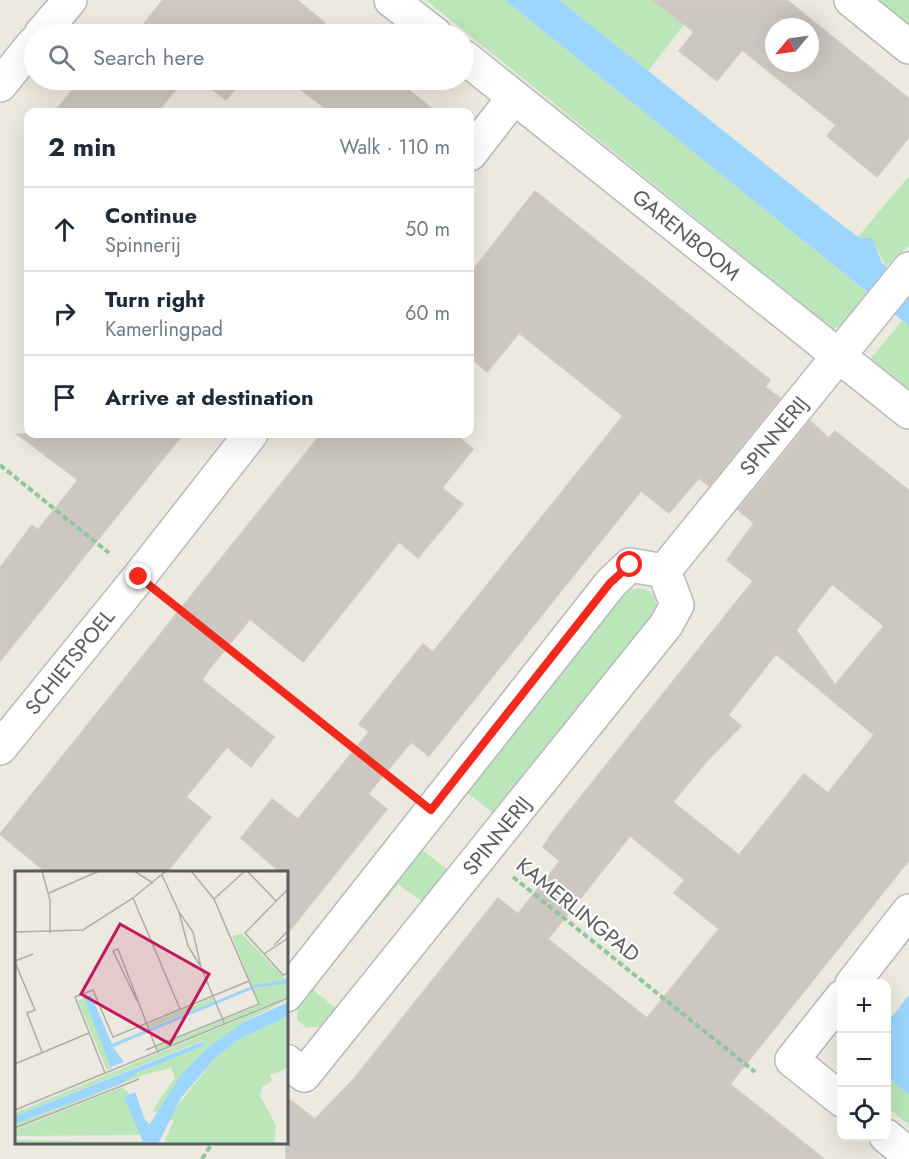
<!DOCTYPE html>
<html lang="en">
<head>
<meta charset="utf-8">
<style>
  :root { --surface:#fff; --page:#f6f6f7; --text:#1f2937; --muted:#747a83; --line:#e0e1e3 }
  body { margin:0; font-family:Jost,sans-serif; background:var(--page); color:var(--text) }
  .controls { position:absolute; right:18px; bottom:18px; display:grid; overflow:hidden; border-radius:12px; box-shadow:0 6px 24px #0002 }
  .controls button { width:54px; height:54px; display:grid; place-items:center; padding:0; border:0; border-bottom:2px solid var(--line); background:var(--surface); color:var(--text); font:30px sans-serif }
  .compass { position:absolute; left:765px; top:18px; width:54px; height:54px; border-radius:50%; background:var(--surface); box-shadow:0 6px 24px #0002; rotate:241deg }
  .stop { position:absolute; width:18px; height:18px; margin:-14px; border:4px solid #f3291d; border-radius:50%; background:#fff }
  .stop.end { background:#f3291d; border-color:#fff; box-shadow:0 2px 6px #0008 }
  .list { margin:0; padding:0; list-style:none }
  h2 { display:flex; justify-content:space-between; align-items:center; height:78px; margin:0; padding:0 24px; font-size:26px }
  h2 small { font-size:20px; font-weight:400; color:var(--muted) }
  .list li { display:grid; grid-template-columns:39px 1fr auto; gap:18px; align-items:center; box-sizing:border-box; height:84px; padding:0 24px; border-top:2px solid var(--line) }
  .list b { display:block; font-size:22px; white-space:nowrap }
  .list p { margin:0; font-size:20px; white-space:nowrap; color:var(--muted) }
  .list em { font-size:20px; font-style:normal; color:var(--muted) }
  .icon { flex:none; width:33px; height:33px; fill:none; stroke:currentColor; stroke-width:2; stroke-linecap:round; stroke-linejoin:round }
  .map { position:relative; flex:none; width:909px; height:1159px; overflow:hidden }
  .search { position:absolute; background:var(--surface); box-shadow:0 6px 24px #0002; left:24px; top:24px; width:450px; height:66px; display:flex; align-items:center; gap:15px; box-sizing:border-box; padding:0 21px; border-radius:33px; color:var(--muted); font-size:22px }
  .panel { position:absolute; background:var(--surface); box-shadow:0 6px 24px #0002; left:24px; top:108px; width:450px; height:330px; border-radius:12px }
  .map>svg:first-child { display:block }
  .green { fill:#bae6b9 }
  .water { fill:#9cd6ff }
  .building { fill:#ccc7c0; stroke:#d1cabd; stroke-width:1.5; fill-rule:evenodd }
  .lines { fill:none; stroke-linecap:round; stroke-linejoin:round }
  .minor-casing { stroke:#b5b8bd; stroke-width:36 }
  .path { stroke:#90c59e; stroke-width:4; stroke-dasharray:6 3; stroke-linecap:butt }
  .minor { stroke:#fff; stroke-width:33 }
  .route { stroke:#f3291d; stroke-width:8 }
  .labels { text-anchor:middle; stroke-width:4.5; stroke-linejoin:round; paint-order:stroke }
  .street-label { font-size:21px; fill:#585c61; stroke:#fff }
  .inset-road { fill:none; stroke:#adada9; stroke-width:1.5 }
  .view { fill:#c2185b; fill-opacity:0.15; stroke:#c2185b; stroke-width:3 }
  .inset-edge { fill:none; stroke:#585c61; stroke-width:3 }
</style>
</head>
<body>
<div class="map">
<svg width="909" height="1159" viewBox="0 0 909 1159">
  <rect width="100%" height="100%" fill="#ece9df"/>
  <!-- green -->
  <g class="green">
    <polygon points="426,0 505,0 870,295 848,323 833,329"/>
    <polygon points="559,0 703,0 648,71"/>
    <polygon points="865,0 909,0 909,35"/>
    <polygon points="909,176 909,246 886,266 873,240 858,237"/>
    <polygon points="902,321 909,326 909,389 871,358"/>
    <path d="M 640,588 C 657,591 658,603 655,618 L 497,816 L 466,792 L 628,590 Z"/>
    <polygon points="421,849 449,871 424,903 398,884 312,989 338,1010 323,1026 307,1028 297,1020 298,1002"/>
    <polygon points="887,1076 909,1095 909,1125 887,1107"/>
  </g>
  <!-- water -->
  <g class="water">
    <polygon points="505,0 559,0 823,210 858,237 873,239 882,263 909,286 909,326"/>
    <polygon points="909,995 909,1095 887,1076 887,1023"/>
  </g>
  <!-- building -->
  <g class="building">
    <polygon points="163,0 297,0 325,23 320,30 326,34 142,34 138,31"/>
    <path d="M 653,0 L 787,0 L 909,99 L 909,137 L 877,177 L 827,136 L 836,125 L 742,50 L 717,81 L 679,51 L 694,32 ZM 774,27 L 810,27 L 810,63 L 774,63 Z"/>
    <polygon points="81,80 184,80 157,112 54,112"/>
    <polygon points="200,80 243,80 226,100"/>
    <polygon points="289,80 396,80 436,112 330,112"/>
    <polygon points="535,191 770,380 765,387 780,398 709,486 699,478 669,513 641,491 429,756 411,742 368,794 387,809 286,935 286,873 281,873 241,838 272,799 298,819 369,732 359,724 423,644 433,652 623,416 519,333 487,372 470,357 470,274"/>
    <path d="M 810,421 L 829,438 L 835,431 L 909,491 L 909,860 L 730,1084 L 824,1159 L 286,1159 L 286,1097 L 315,1119 L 353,1080 L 498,898 L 518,914 L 560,861 L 543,847 L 552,833 L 753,581 L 727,560 L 754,523 L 738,510 ZM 832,584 L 884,626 L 835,685 L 796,630 ZM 776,654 L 874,735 L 828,793 L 804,774 L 739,855 L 673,802 L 705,763 L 741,726 L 728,715 ZM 630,836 L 685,880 L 674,893 L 719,929 L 647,1018 L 548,939 Z"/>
    <polygon points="17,434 183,434 0,661 0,568 32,525 38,530 78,480"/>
    <polygon points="321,434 455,434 473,449 442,488 463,504 418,558 399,542 303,662 250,619 210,668 202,680 274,737 251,767 227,747 186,797 211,817 166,873 47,873 0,834"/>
  </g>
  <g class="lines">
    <!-- minor casing -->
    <g class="minor-casing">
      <g id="minor">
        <polyline points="391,0 435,34"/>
        <polyline points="851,0 909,47"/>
        <polyline points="41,34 70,0"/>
        <polyline points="464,57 909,412"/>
        <polyline points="0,85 34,43"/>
        <polyline points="470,154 514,97"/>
        <polyline points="664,571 909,269"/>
        <polyline points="0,748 139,577 251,434"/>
        <polyline points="852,984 909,911"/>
        <polyline points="286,995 611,583 630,565 664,571"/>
        <polyline points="842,997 792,1060 842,1100"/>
        <polyline points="286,1061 304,1075 666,625 677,605 664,571"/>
        <polyline points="886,1136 909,1155"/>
      </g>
    </g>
    <!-- path -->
    <g class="path">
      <polyline points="0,465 109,553"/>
      <polyline points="169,601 402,787"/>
      <polyline points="513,877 755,1072"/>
      <polyline points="202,1159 213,1142"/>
    </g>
    <!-- minor -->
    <use href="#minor" class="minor"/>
  </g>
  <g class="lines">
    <!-- route -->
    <polyline class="route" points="139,577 431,810 610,583 630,565"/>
  </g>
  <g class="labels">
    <!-- street labels -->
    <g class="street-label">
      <text transform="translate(686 235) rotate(39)" y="7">GARENBOOM</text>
      <text transform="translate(774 436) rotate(-51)" y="7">SPINNERIJ</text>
      <text transform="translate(70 662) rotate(-51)" y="7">SCHIETSPOEL</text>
      <text transform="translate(497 836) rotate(-51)" y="7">SPINNERIJ</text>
      <text transform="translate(578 910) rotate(39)" y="7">KAMERLINGPAD</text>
    </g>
  </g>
  <!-- overview -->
  <g transform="translate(15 871)">
    <rect width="273" height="273" fill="#ece9df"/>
    <path d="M 227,63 L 271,109 L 237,115 L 217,65 ZM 273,112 L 273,126 L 144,180 L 141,176 L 244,134 L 238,118 ZM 75,122 L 69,127 L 97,197 L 92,199 L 63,130 ZM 197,127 L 199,131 L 134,157 L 133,153 ZM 273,128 L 229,151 L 191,178 L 167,204 L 142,242 L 138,240 L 144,229 L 160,207 L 156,197 L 125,205 L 0,257 L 1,253 L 103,214 L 122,202 L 188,175 L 189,169 L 0,245 L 0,242 ZM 273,145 L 273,197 L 255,204 L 257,210 L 247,216 L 245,225 L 261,254 L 259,273 L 148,273 L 159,250 L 153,247 L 200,187 L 223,169 ZM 108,216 L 114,223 L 109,226 L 127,264 L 0,265 L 0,259 ZM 0,269 L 79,270 L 129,270 L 129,273 L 0,273 Z" fill="#bae6b9"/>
    <path d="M 273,108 L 270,113 L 240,117 L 98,176 L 109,191 L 96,196 L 69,127 L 76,124 L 97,173 L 237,115 ZM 273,131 L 273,145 L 223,169 L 200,187 L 166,227 L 143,273 L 129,273 L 109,226 L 120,221 L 130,249 L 135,253 L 166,204 L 191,178 L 229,151 ZM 189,170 L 188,175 L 122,202 L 106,213 L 0,253 L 0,245 Z" fill="#9cd6ff"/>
    <path class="inset-road" d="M 27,0 L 35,29 L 35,62M 119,0 L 138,12M 176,0 L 199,28 L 230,0M 232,0 L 261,30M 147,4 L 164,41 L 178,61 L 186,96 L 210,154M 273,18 L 230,62 L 268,104 L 273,102M 34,22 L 84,0M 118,27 L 165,138M 164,41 L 173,75 L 186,96M 0,61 L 68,59 L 118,27 L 151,0M 259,74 L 273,60M 249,83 L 273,67M 0,90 L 18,83M 0,91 L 20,139 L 12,142 L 27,181M 122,130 L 98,80 L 103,78 L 143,182M 131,179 L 244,133 L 199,28M 0,193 L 74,162M 90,202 L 60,126 L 78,119 L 98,166 L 234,110M 0,239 L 273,127M 0,257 L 124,208"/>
    <path class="view" d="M 105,53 L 194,103 L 155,173 L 66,123 Z"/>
    <rect width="273" height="273" class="inset-edge"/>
  </g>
</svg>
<div class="controls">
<button>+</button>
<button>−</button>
<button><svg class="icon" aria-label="locate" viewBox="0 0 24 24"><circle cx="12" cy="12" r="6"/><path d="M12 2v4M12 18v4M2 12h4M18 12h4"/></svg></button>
</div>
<svg class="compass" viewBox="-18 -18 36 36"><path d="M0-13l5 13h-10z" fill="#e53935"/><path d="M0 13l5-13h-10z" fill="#747a83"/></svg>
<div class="stop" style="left:630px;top:565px"></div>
<div class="stop end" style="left:139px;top:577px"></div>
<div class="search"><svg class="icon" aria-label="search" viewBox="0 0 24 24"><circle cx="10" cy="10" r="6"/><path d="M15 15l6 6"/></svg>Search here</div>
<section class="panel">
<h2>2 min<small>Walk · 110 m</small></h2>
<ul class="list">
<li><svg class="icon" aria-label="ahead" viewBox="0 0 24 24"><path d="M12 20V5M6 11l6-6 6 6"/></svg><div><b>Continue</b><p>Spinnerij</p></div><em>50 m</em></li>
<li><svg class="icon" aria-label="right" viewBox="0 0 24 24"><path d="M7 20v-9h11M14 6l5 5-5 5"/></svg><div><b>Turn right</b><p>Kamerlingpad</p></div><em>60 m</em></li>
<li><svg class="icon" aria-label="arrive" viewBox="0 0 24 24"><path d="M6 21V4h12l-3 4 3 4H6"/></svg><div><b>Arrive at destination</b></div></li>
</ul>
</section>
</div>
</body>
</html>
